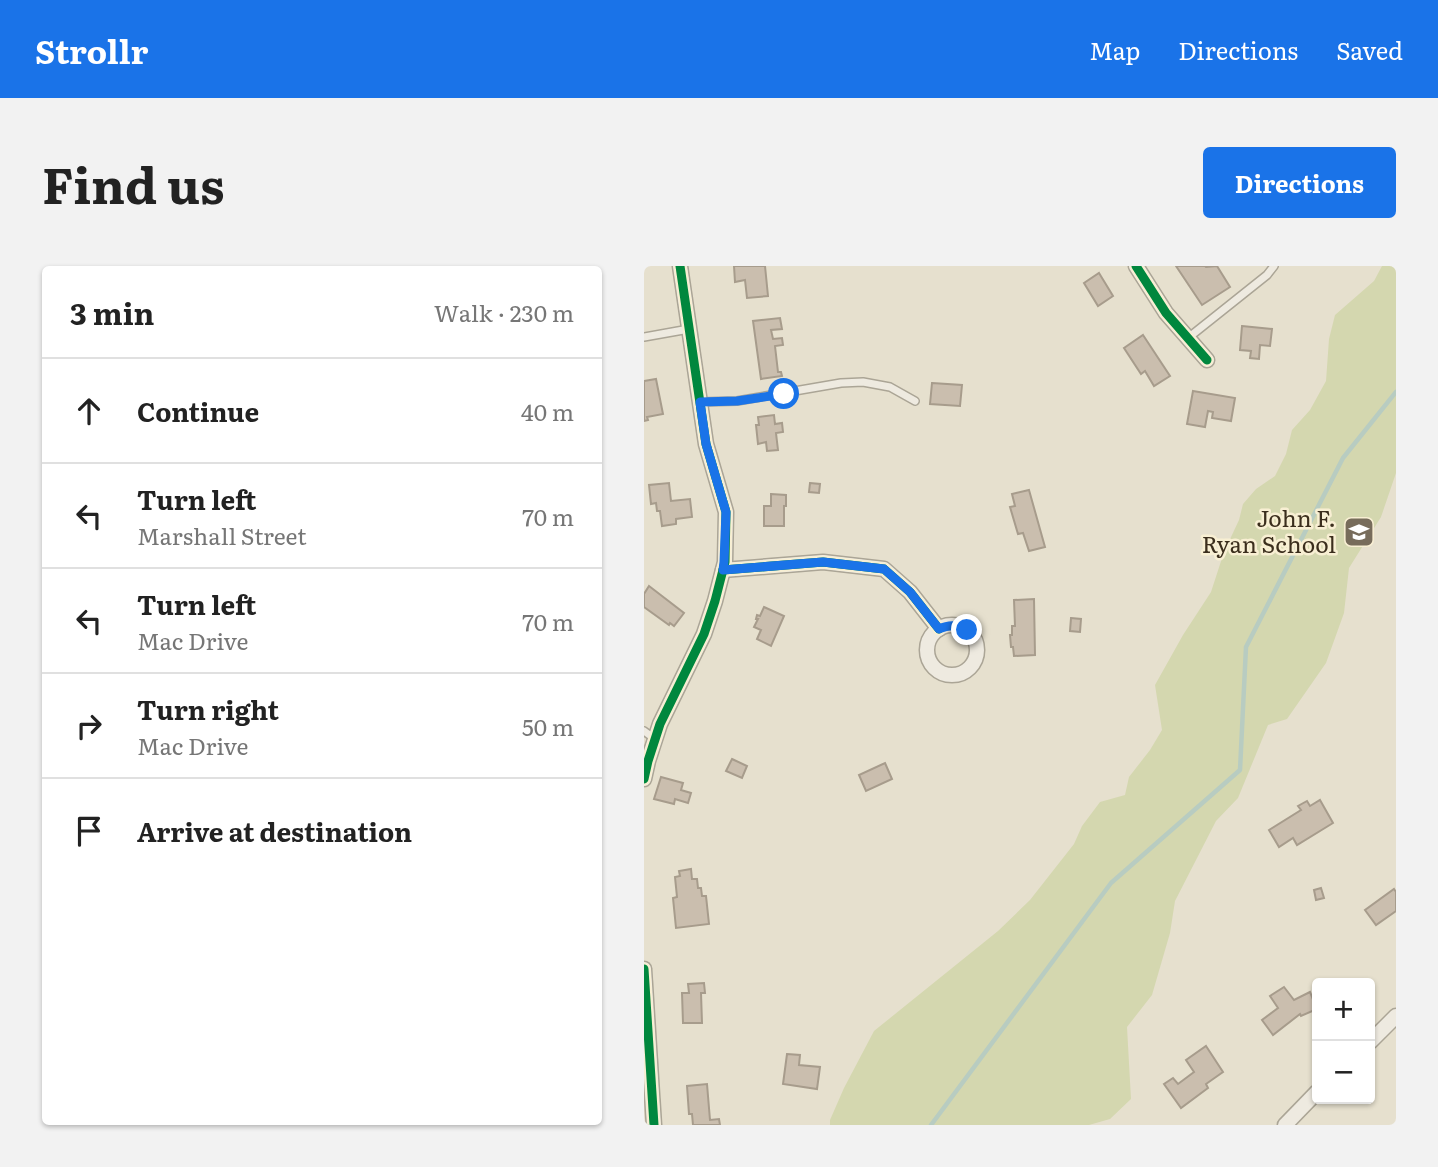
<!DOCTYPE html>
<html lang="en">
<head>
<meta charset="utf-8">
<style>
  :root { --surface:#fff; --page:#f2f2f2; --text:#222; --muted:#767676; --line:#e0e0e0; --accent:#1a73e8 }
  body { margin:0; font-family:Literata,serif; background:var(--page); color:var(--text) }
  .controls { position:absolute; right:21px; bottom:21px; display:grid; overflow:hidden; border-radius:7px; box-shadow:0 2px 5px #0004 }
  .controls button { width:63px; height:63px; display:grid; place-items:center; padding:0; border:0; border-bottom:2px solid var(--line); background:var(--surface); color:var(--text); font:35px sans-serif }
  .stop { position:absolute; width:21px; height:21px; margin:-16px; border:5px solid #1a73e8; border-radius:50%; background:#fff }
  .stop.end { background:#1a73e8; border-color:#fff; box-shadow:0 2px 7px #0008 }
  .list { margin:0; padding:0; list-style:none }
  h2 { display:flex; justify-content:space-between; align-items:center; height:91px; margin:0; padding:0 28px; font-size:30px }
  h2 small { font-size:23px; font-weight:400; color:var(--muted) }
  .list li { display:grid; grid-template-columns:46px 1fr auto; gap:21px; align-items:center; box-sizing:border-box; height:105px; padding:0 28px; border-top:2px solid var(--line) }
  .list b { display:block; font-size:26px; white-space:nowrap }
  .list p { margin:0; font-size:23px; white-space:nowrap; color:var(--muted) }
  .list em { font-size:23px; font-style:normal; color:var(--muted) }
  .icon { flex:none; width:38px; height:38px; fill:none; stroke:currentColor; stroke-width:2; stroke-linecap:round; stroke-linejoin:round }
  .map { position:relative; flex:none; width:752px; height:859px; overflow:hidden; border-radius:7px }
  header { display:flex; align-items:center; gap:42px; box-sizing:border-box; height:98px; padding:0 35px; background:var(--accent); color:#fff }
  header strong { font-size:33px }
  nav { display:flex; gap:38px; margin-inline-start:auto; font-size:24px }
  .intro { display:flex; align-items:center; justify-content:space-between; box-sizing:border-box; height:168px; padding:0 42px }
  h1 { margin:0; font-size:49px }
  .button { padding:18px 32px; border-radius:7px; background:var(--accent); color:#fff; font-size:24px; font-weight:700 }
  main { display:flex; gap:42px; padding:0 42px }
  aside { flex:1; background:var(--surface); border-radius:7px; box-shadow:0 2px 5px #0004 }
  .map>svg:first-child { display:block }
  .green { fill:#d4d7af }
  .lines { fill:none; stroke-linecap:round; stroke-linejoin:round }
  .stream { stroke:#b8ccc1; stroke-width:4.5 }
  .building { fill:#cabeae; stroke:#a79c8c; stroke-width:2 }
  .lane-casing { stroke:#aba596; stroke-width:10 }
  .street-casing { stroke:#aba596; stroke-width:17 }
  .lane { stroke:#eeeae0; stroke-width:7 }
  .street { stroke:#eeeae0; stroke-width:14 }
  .cycleway-casing { stroke:#f8efd3; stroke-width:13 }
  .cycleway { stroke:#00873e; stroke-width:9 }
  .route { stroke:#1a73e8; stroke-width:9 }
  .labels { text-anchor:middle; stroke-width:5; stroke-linejoin:round; paint-order:stroke }
  .poi-label { font-size:23px; fill:#3b2e1d; stroke:#f8efd3; text-anchor:end }
</style>
</head>
<body>
<header>
<strong>Strollr</strong>
<nav><a>Map</a><a>Directions</a><a>Saved</a></nav>
</header>
<div class="intro"><h1>Find us</h1><a class="button">Directions</a></div>
<main>
<aside>
<h2>3 min<small>Walk · 230 m</small></h2>
<ul class="list">
<li><svg class="icon" aria-label="ahead" viewBox="0 0 24 24"><path d="M12 20V5M6 11l6-6 6 6"/></svg><div><b>Continue</b></div><em>40 m</em></li>
<li><svg class="icon" aria-label="left" viewBox="0 0 24 24"><path d="M17 20v-9H6M10 6l-5 5 5 5"/></svg><div><b>Turn left</b><p>Marshall Street</p></div><em>70 m</em></li>
<li><svg class="icon" aria-label="left" viewBox="0 0 24 24"><path d="M17 20v-9H6M10 6l-5 5 5 5"/></svg><div><b>Turn left</b><p>Mac Drive</p></div><em>70 m</em></li>
<li><svg class="icon" aria-label="right" viewBox="0 0 24 24"><path d="M7 20v-9h11M14 6l5 5-5 5"/></svg><div><b>Turn right</b><p>Mac Drive</p></div><em>50 m</em></li>
<li><svg class="icon" aria-label="arrive" viewBox="0 0 24 24"><path d="M6 21V4h12l-3 4 3 4H6"/></svg><div><b>Arrive at destination</b></div></li>
</ul>
</aside>
<div class="map">
<svg width="752" height="859" viewBox="0 0 752 859">
  <rect width="100%" height="100%" fill="#e6e0ce"/>
  <!-- green -->
  <polygon class="green" points="738,0 752,0 752,207 737,251 705,302 700,347 682,397 643,453 624,459 594,532 572,555 531,635 526,667 508,729 483,761 487,833 466,853 445,859 186,859 186,854 200,822 230,765 354,665 386,634 430,578 438,560 456,536 481,529 485,511 506,484 518,464 511,419 539,369 567,326 580,286 595,254 599,238 612,223 631,210 642,188 648,164 666,144 682,115 685,73 691,49 730,15"/>
  <g class="lines">
    <!-- stream -->
    <polyline class="stream" points="287,859 467,617 596,504 602,381 699,192 752,126"/>
  </g>
  <!-- building -->
  <g class="building">
    <polygon points="90,0 121,0 124,30 103,32 101,14 91,16"/>
    <polygon points="532,0 561,0 562,1 573,0 586,21 558,39"/>
    <polygon points="455,7 469,30 454,40 440,17"/>
    <polygon points="136,52 138,63 127,64 129,73 138,72 139,79 131,80 134,106 137,106 138,110 117,113 109,55"/>
    <polygon points="598,60 628,63 626,80 616,79 615,93 606,92 607,85 596,84"/>
    <polygon points="499,69 526,110 510,120 501,105 497,108 480,82"/>
    <polygon points="12,113 19,148 3,151 4,154 0,155 0,115"/>
    <polygon points="288,117 318,119 316,140 286,138"/>
    <polygon points="549,125 591,132 587,155 568,152 569,146 564,145 561,161 543,158"/>
    <polygon points="130,149 131,158 138,157 139,166 132,167 134,184 123,185 122,176 114,178 112,159 115,159 114,151"/>
    <polygon points="25,217 27,235 46,233 48,251 32,253 32,258 18,260 16,245 13,245 12,237 7,238 5,219"/>
    <polygon points="166,217 176,218 175,227 165,226"/>
    <polygon points="385,224 401,281 385,285 379,267 374,268 366,241 371,240 368,228"/>
    <polygon points="127,228 142,229 142,240 140,240 140,260 120,260 120,240 127,240"/>
    <polygon points="5,320 40,347 30,360 26,357 25,359 0,341 0,328"/>
    <polygon points="390,333 391,389 370,390 369,381 367,381 366,369 368,369 368,360 371,360 370,334"/>
    <polygon points="120,341 140,350 127,380 113,373 117,364 110,361 114,353 112,353 113,349 116,350"/>
    <polygon points="427,352 437,353 436,366 426,365"/>
    <polygon points="88,493 103,500 98,512 82,505"/>
    <polygon points="241,497 248,513 222,525 215,509"/>
    <polygon points="17,511 39,517 37,524 47,527 44,537 31,533 30,538 10,533"/>
    <polygon points="676,534 689,557 653,579 649,572 635,581 625,564 657,544 654,540 663,535 666,540"/>
    <polygon points="47,603 48,613 53,613 54,622 57,622 58,630 62,630 65,658 32,662 29,632 33,631 31,611 36,610 35,605"/>
    <polygon points="677,622 680,632 672,634 670,624"/>
    <polygon points="750,623 752,626 752,645 732,659 721,644"/>
    <polygon points="60,717 61,727 57,727 58,757 39,757 38,727 45,727 44,718"/>
    <polygon points="640,721 650,734 666,726 673,743 657,750 656,748 629,769 618,754 634,742 626,730"/>
    <polygon points="562,780 579,806 562,818 564,822 537,842 520,818 529,812 534,818 550,806 542,794"/>
    <polygon points="143,788 156,789 155,799 176,801 173,823 139,818"/>
    <polygon points="63,818 66,854 75,853 76,859 49,859 48,848 45,848 43,820"/>
  </g>
  <g class="lines">
    <!-- lane casing -->
    <g class="lane-casing">
      <g id="lane">
        <polyline points="0,71 45,63"/>
        <polyline points="544,72 623,9 630,0"/>
        <polyline points="56,136 93,135 197,117 219,116 246,121 271,135"/>
        <polyline points="0,465 11,473"/>
      </g>
    </g>
    <!-- street casing -->
    <g class="street-casing">
      <g id="street">
        <polyline points="492,0 522,47 563,94"/>
        <polyline points="79,304 179,296 240,303 266,326 295,363"/>
        <circle cx="308" cy="384" r="25"/>
        <polyline points="0,513 4,495 16,458 60,368 71,335 81,296 82,246 62,178 36,0"/>
        <polyline points="0,703 10,859"/>
        <polyline points="726,776 752,750"/>
        <polyline points="641,859 673,826"/>
      </g>
    </g>
    <!-- lane -->
    <use href="#lane" class="lane"/>
    <!-- street -->
    <use href="#street" class="street"/>
    <!-- cycleway casing -->
    <g class="cycleway-casing">
      <g id="cycleway">
        <polyline points="492,0 522,47 563,94"/>
        <polyline points="79,304 179,296 240,303 266,326 295,363"/>
        <polyline points="0,513 4,495 16,458 60,368 71,335 81,296 82,246 62,178 36,0"/>
        <polyline points="0,703 10,859"/>
      </g>
    </g>
    <!-- cycleway -->
    <use href="#cycleway" class="cycleway"/>
  </g>
  <g class="lines">
    <!-- route -->
    <path class="route" d="M 140,128 L 93,135 L 56,136 L 62,178 L 82,246 L 80,296 L 79,304 L 179,296 L 240,303 L 266,326 L 295,363 C 306,358 313,359 323,364"/>
  </g>
  <!-- icons -->
  <defs>
    <g id="school-square" transform="scale(1.575)"><rect x="-9" y="-9" width="18" height="18" rx="4" fill="#776c5b" stroke="#f8efd3"/><path d="M0-5L7-2L0 1L-7-2ZM-4 1L0 2.5L4 1V4Q0 6-4 4Z" fill="#fff"/></g>
  </defs>
  <g fill-rule="evenodd">
    <use href="#school-square" x="715" y="266"/>
  </g>
  <g class="labels">
    <!-- poi labels -->
    <g class="poi-label">
      <text x="692" y="261">John F.<tspan x="692" dy="26">Ryan School</tspan></text>
    </g>
  </g>
</svg>
<div class="controls">
<button>+</button>
<button>−</button>
</div>
<div class="stop" style="left:140px;top:128px"></div>
<div class="stop end" style="left:323px;top:364px"></div>
</div>
</main>
</body>
</html>
